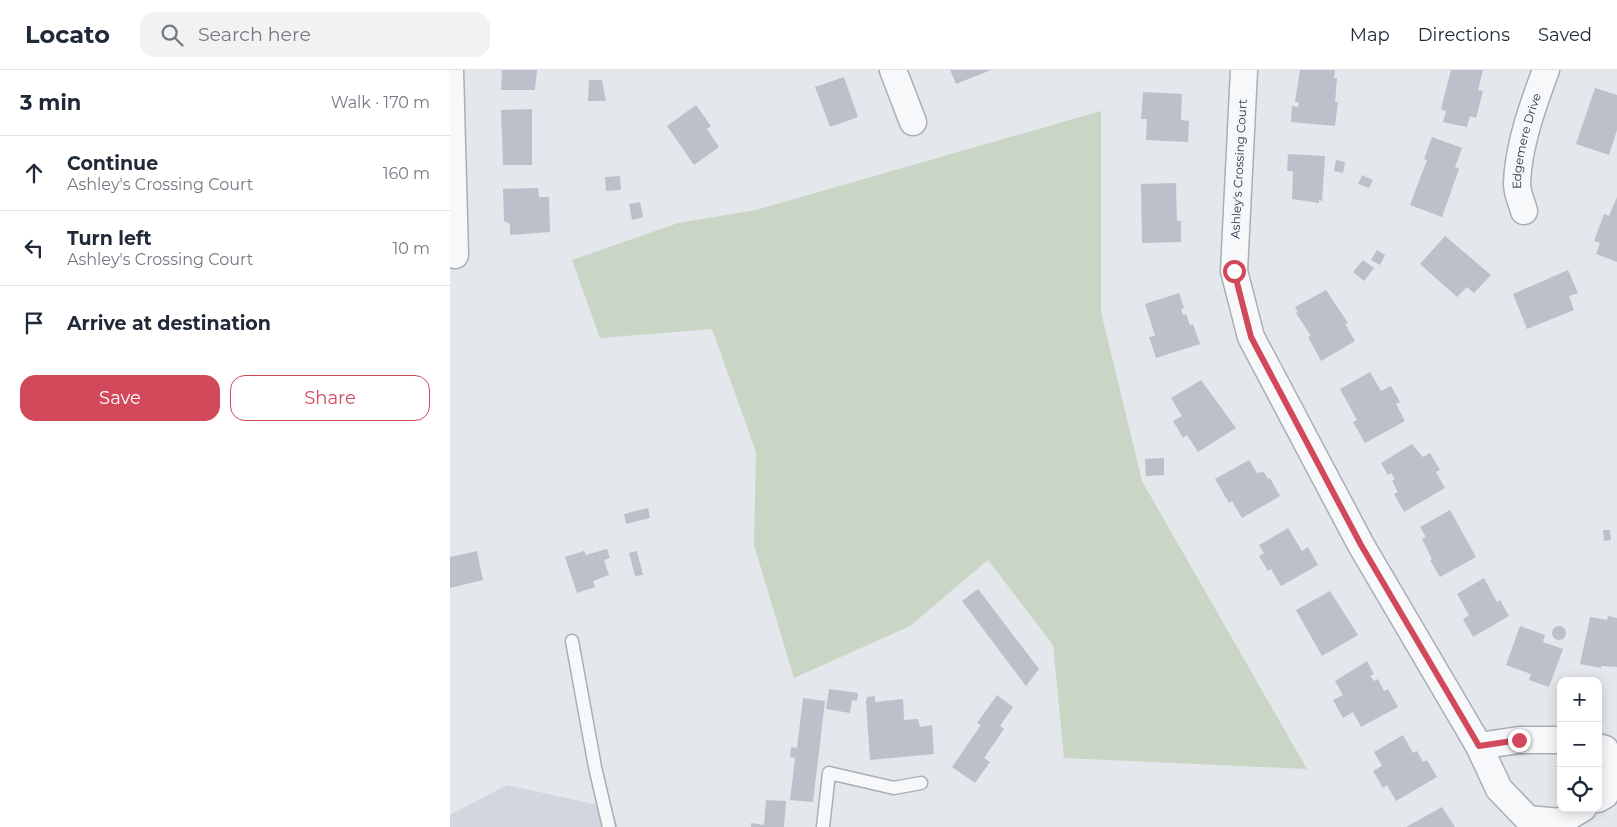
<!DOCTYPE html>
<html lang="en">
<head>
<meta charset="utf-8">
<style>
  :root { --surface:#fff; --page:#f2f2f3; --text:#1f2937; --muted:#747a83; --line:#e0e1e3; --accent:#d1495b }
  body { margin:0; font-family:Montserrat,sans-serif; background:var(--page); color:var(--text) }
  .controls { position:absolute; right:15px; bottom:15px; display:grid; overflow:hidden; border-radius:10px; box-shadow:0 2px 12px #0003 }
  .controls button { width:45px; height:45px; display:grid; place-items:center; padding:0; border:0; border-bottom:1px solid var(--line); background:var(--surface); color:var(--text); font:25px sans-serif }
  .stop { position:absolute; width:15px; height:15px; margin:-11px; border:4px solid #d1495b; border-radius:50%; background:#fff }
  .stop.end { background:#d1495b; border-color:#fff; box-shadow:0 1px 5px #0008 }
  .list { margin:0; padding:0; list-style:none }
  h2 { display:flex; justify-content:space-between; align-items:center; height:65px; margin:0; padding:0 20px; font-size:21px }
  h2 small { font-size:16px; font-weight:400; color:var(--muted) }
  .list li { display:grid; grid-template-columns:32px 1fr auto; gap:15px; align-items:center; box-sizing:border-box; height:75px; padding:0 20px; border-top:1px solid var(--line) }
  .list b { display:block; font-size:19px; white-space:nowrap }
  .list p { margin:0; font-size:16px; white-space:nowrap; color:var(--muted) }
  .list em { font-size:16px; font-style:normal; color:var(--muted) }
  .actions { display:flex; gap:10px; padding:15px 20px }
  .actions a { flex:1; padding:11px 0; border:1px solid var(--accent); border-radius:15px; text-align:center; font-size:18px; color:var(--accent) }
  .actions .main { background:var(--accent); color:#fff }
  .icon { flex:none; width:28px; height:28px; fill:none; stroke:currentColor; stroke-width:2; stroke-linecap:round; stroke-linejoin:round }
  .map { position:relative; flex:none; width:1167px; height:757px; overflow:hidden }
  header { display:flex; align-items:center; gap:30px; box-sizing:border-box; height:70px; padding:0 25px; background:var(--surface); border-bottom:1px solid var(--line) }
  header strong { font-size:24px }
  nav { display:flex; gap:28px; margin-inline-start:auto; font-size:18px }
  .search { width:350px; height:45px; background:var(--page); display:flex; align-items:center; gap:12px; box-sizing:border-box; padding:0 18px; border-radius:15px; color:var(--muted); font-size:19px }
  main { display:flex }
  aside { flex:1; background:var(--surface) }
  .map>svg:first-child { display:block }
  .built { fill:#d2d6de }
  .green { fill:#c9d6c5 }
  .building { fill:#bbc0ca }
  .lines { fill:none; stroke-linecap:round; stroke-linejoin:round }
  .lane-casing { stroke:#a9aeb7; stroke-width:15 }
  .street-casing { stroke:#a9aeb7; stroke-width:29 }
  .lane { stroke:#f7f8fa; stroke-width:12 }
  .street { stroke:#f7f8fa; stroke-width:26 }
  .route { stroke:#d1495b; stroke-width:6 }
  .labels { text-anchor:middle; stroke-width:4; stroke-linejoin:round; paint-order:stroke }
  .street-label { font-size:12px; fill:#2b3445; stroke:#f4f6f9 }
</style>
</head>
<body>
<header>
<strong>Locato</strong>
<div class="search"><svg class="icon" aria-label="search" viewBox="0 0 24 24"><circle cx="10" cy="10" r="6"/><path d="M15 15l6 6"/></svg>Search here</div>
<nav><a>Map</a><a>Directions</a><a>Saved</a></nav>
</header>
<main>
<aside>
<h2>3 min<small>Walk · 170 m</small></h2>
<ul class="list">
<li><svg class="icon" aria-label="ahead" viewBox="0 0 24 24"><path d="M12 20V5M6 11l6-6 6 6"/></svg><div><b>Continue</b><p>Ashley's Crossing Court</p></div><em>160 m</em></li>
<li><svg class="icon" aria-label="left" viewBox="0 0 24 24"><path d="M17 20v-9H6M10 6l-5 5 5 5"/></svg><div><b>Turn left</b><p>Ashley's Crossing Court</p></div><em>10 m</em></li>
<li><svg class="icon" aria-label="arrive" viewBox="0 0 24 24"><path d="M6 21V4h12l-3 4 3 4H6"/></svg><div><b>Arrive at destination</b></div></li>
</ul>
<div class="actions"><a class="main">Save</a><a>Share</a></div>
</aside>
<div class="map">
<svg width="1167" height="757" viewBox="0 0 1167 757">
  <rect width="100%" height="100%" fill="#e4e7ec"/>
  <!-- built -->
  <polygon class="built" points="57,715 162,738 168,757 0,757 0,745"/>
  <!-- green -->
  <polygon class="green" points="651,41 651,242 692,411 857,699 614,688 603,575 538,490 460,556 344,608 304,475 306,382 262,259 150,268 122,190 228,153 306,140"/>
  <!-- building -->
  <g class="building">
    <polygon points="52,0 87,0 85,20 51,20"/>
    <polygon points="500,0 541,0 506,14"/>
    <polygon points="850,0 885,0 884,8 887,8 885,32 888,32 885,56 841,52 842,36 848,37 849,32 845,32"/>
    <polygon points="1001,0 1033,0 1028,20 1033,21 1026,48 1020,46 1017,57 993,52 996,41 991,39"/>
    <polygon points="394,7 408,47 380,57 365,17"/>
    <polygon points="139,10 152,10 156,31 138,31"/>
    <polygon points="1145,18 1167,25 1167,60 1159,85 1126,74"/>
    <polygon points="693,22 732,24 731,50 739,51 738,72 696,70 697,49 691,49"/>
    <polygon points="246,35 261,56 257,59 269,77 244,95 217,56"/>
    <polygon points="82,39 82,95 53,95 51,40"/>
    <polygon points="982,67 1012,78 1005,97 1009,99 992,147 960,135 977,90 974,89"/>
    <polygon points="838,84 875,86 872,131 869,130 869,133 842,129 843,101 837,101"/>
    <polygon points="886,90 895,92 893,103 884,101"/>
    <polygon points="912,105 923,110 919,118 908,114"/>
    <polygon points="170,106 171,120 156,121 155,107"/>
    <polygon points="726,113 727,151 731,151 731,172 692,173 691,114"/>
    <polygon points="88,118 89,127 99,127 100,162 60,165 60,154 54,151 53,119"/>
    <polygon points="1167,127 1167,192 1146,184 1150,173 1144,171 1154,144 1159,146"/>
    <polygon points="190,132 193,147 182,150 179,134"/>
    <polygon points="995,166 1041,205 1024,223 1017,217 1007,227 970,194"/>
    <polygon points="927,180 935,185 930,195 921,190"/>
    <polygon points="913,190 924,198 914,211 903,202"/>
    <polygon points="1118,200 1128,223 1119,226 1124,240 1077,259 1063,224"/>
    <polygon points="876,220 898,253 895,254 905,271 871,291 858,267 861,266 846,243 848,242 845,237"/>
    <polygon points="729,223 734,238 731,239 733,245 736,244 740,255 743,254 750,274 706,288 699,267 705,266 695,234"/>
    <polygon points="920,302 931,321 941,316 950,332 946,334 955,351 915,373 903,352 907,350 890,319"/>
    <polygon points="751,310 786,358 748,382 737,365 733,368 723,351 732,346 721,328"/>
    <polygon points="962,374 973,387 980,383 990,400 986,402 995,418 954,442 944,424 948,422 942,411 945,409 941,403 938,405 931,393"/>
    <polygon points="714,388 714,405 696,406 695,389"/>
    <polygon points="799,390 807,403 814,402 818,409 820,408 830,426 792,448 782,431 779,433 765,409"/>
    <polygon points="198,438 200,448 176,454 174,444"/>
    <polygon points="1000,440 1026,487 990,507 980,490 982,489 972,469 976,467 970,457"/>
    <polygon points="838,458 852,481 858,477 868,495 831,516 821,499 818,501 809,486 814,483 809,475"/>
    <polygon points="1153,460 1160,460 1161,470 1154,471"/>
    <polygon points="157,479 160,488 154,490 159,505 143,511 145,517 127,523 115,487 134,481 136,485"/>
    <polygon points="27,481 33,510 0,518 0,487"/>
    <polygon points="187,481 193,505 185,506 179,483"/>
    <polygon points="1034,508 1047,532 1050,530 1059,546 1023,567 1013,549 1019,545 1007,524"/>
    <polygon points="528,519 589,599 576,616 512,531"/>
    <polygon points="880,521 908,565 872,586 846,540"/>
    <polygon points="1158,546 1167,548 1167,597 1151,596 1151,598 1130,594 1140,547 1157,550"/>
    <polygon points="1070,556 1095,565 1093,572 1113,579 1099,617 1079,610 1081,604 1056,595"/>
    <circle cx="1109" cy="563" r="7"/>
    <polygon points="917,591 924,604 920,606 924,611 928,609 934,621 938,619 948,637 911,657 903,642 893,648 883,630 893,625 885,611"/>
    <polygon points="379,619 408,623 407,631 402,630 400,643 376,639"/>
    <polygon points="547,625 563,637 550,656 554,659 534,688 540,692 525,713 502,697 531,655 527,653"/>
    <polygon points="425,626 425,632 453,629 454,650 468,649 470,657 482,655 484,684 420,690 416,632 417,627"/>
    <polygon points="353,628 375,631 363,732 340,730 345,688 340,687 341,677 347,678"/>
    <polygon points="953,665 963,683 967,681 973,692 977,690 987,707 946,731 937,715 933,718 923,701 932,696 924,682"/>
    <polygon points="316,730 336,731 334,757 301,757 301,753 314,755"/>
    <polygon points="992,737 1005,757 956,757"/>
  </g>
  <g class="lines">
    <!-- lane casing -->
    <g class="lane-casing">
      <g id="lane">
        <polyline points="122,571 145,697 159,757"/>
        <polyline points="373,757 379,703 444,718 471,713"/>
      </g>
    </g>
    <!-- street casing -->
    <g class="street-casing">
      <g id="street">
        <polyline points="0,0 5,185"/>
        <polyline points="443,0 463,52"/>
        <polyline points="794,0 784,201 801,267 911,475 1029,676 1049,719 1078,749 1110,752 1133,738"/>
        <path id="s1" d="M 1074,141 C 1072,133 1067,123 1067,114 C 1068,76 1083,35 1096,0"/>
        <polyline points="1029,676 1069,670 1111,670"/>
        <polyline points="1148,677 1155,679 1164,700 1155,725 1148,729"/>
      </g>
    </g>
    <!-- lane -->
    <use href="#lane" class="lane"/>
    <!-- street -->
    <use href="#street" class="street"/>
  </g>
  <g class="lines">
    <!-- route -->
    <polyline class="route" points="784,201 801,267 911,475 1029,676 1069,670"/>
  </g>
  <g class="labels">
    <!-- street labels -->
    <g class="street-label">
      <text dy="4" stroke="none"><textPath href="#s1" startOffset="72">Edgemere Drive</textPath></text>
      <text transform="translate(789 99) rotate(-87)" y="4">Ashley's Crossing Court</text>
    </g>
  </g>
</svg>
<div class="controls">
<button>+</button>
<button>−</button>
<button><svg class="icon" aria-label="locate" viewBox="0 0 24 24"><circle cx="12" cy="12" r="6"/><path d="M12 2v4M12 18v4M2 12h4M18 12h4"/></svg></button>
</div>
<div class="stop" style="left:784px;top:201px"></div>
<div class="stop end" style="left:1069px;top:670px"></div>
</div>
</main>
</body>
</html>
